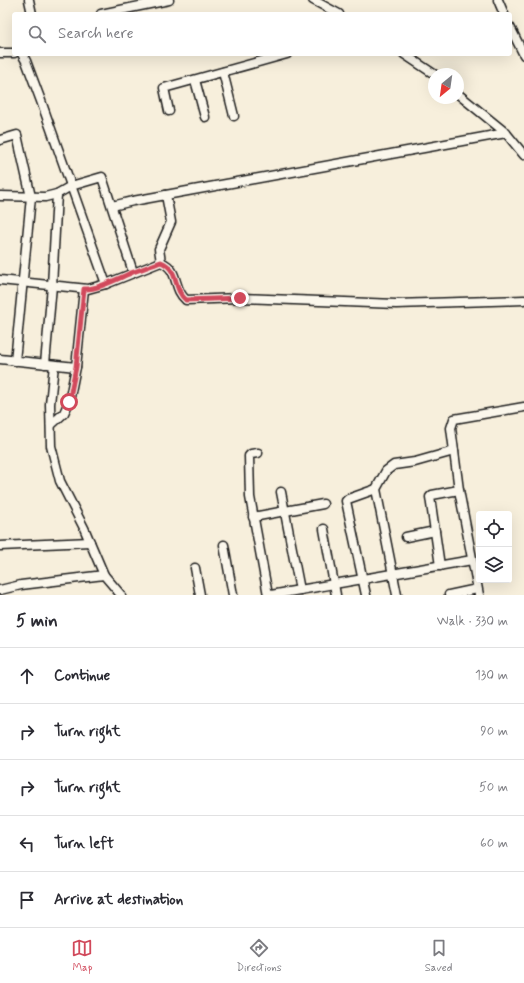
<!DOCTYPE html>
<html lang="en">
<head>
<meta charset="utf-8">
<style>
  :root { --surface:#fff; --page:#f2f2f3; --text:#2b2b33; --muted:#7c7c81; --line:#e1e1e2; --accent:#d1495b }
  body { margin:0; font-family:Mynerve,sans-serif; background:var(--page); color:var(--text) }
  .controls { position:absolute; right:12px; bottom:12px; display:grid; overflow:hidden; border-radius:4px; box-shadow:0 4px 16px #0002 }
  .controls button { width:36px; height:36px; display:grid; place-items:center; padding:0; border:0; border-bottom:1px solid var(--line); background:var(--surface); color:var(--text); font:20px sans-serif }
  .compass { position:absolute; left:428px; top:68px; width:36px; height:36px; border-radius:50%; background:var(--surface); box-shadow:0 4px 16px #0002; rotate:209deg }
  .stop { position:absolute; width:12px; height:12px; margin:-9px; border:3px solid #d1495b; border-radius:50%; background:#fff }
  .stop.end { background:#d1495b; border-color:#fff; box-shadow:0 1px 4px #0008 }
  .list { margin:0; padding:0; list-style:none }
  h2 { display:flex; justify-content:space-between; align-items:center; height:52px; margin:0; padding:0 16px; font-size:17px }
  h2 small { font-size:13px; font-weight:400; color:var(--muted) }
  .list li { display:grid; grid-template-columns:26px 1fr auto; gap:12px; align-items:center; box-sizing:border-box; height:56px; padding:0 16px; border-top:1px solid var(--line) }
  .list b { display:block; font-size:15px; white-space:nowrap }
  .list em { font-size:13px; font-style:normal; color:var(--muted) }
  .icon { flex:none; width:22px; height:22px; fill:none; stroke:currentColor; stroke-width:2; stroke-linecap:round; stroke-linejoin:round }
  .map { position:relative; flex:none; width:524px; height:595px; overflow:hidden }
  .search { position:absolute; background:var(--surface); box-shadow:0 4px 16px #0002; left:12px; right:12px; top:12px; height:44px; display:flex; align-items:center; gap:10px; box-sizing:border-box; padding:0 14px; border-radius:4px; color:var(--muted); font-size:15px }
  .sheet { height:332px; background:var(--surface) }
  nav { display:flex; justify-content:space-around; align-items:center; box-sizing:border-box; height:56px; border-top:1px solid var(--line); background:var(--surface); font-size:11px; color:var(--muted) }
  nav a { display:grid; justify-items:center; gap:2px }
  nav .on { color:var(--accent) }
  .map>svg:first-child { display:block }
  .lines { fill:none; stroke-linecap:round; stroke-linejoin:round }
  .minor-casing { stroke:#1c1c1c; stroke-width:11 }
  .minor { stroke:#fbf7ec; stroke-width:8 }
  .route { stroke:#d1495b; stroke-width:5 }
</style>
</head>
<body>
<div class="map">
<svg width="524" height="595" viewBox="0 0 524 595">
  <rect width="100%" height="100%" fill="#f7efdc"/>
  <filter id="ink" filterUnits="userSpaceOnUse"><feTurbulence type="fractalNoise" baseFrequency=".025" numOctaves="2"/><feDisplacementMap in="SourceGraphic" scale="8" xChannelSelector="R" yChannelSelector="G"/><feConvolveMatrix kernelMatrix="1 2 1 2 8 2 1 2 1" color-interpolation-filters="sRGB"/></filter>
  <g filter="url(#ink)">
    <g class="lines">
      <!-- minor casing -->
      <g class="minor-casing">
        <g id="minor">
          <polyline points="29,0 32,14"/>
          <polyline points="313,0 339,14"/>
          <polyline points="498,0 504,14"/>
          <polyline points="101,14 169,0"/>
          <polyline points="510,27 524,55"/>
          <polyline points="0,53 14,53"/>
          <polyline points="22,54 26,61 41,101 106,284"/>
          <polyline points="404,54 434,74"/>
          <polyline points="223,72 234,116"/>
          <polyline points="195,80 205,117"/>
          <polyline points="458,94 506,133 524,155"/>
          <polyline points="169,111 164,88 287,54"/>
          <polyline points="0,140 17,135 31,197 15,361"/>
          <polyline points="0,196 45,197 57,194 71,186 102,177 133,272"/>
          <polyline points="112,206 133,201 506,133"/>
          <polyline points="161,262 159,249 171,222 166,195"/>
          <path d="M 0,280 L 88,289 L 106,284 L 161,262 C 180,270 172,288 186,300 L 240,298 L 396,304 L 524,300"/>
          <polyline points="0,359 76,367"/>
          <polyline points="45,364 52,286 57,194"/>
          <polyline points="54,365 50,404 51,446 60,481 84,528 104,575"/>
          <polyline points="51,425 64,413 69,402 76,367 84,289"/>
          <polyline points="258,453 251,454 249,456 250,497 268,595"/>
          <polyline points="281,492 300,590"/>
          <polyline points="253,517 323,504"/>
          <polyline points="324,529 336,595"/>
          <polyline points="406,537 435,531"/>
          <polyline points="224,545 233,595"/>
          <polyline points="0,546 90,542"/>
          <polyline points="440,566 430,497 432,495 459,490"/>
          <polyline points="195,568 200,595"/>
          <polyline points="0,590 21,585 104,575 121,595"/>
          <polyline points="271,595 472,560"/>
          <polyline points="366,595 346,501 348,499 376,489"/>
          <polyline points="397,595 376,489 386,471 394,465 415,462 454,451"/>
          <polyline points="449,595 477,589"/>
          <polyline points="479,595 459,490 451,428 454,419 524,407"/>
        </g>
      </g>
      <!-- minor -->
      <use href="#minor" class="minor"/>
    </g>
  </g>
  <g class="lines" filter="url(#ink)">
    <!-- route -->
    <path class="route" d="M 69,402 L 76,367 L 84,289 C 97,290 119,278 131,273 C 141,269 151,266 161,262 C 180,270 172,288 186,300 L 240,298"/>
  </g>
</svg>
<div class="controls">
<button><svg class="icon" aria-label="locate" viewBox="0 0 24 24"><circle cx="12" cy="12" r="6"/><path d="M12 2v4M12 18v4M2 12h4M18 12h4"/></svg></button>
<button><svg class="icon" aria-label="layers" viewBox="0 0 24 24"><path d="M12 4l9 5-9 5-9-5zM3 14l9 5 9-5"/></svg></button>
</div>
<svg class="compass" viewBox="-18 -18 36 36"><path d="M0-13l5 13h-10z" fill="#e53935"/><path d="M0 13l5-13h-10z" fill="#7c7c81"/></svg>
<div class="stop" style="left:69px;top:402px"></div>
<div class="stop end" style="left:240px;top:298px"></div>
<div class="search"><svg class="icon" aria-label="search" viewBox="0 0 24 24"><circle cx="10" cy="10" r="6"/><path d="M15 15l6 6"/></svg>Search here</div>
</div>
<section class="sheet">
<h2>5 min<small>Walk · 330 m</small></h2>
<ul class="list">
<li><svg class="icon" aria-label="ahead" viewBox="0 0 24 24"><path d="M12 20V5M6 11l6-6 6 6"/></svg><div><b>Continue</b></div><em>130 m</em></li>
<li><svg class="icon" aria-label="right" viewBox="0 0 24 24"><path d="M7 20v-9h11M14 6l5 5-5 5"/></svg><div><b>Turn right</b></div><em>90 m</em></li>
<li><svg class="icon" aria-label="right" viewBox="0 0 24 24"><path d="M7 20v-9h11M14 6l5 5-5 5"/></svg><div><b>Turn right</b></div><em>50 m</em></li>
<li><svg class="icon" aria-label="left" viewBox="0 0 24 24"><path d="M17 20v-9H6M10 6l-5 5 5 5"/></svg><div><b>Turn left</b></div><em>60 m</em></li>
<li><svg class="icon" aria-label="arrive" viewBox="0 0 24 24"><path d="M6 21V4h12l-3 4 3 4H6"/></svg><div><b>Arrive at destination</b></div></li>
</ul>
</section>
<nav>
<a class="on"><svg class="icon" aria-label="map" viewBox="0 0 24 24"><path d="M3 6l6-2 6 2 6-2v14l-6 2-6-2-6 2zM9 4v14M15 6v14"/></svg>Map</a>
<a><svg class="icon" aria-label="directions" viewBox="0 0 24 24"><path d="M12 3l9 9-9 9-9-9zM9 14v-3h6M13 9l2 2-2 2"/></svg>Directions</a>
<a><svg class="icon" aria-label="saved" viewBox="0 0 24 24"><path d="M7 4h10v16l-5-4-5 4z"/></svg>Saved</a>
</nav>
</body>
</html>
